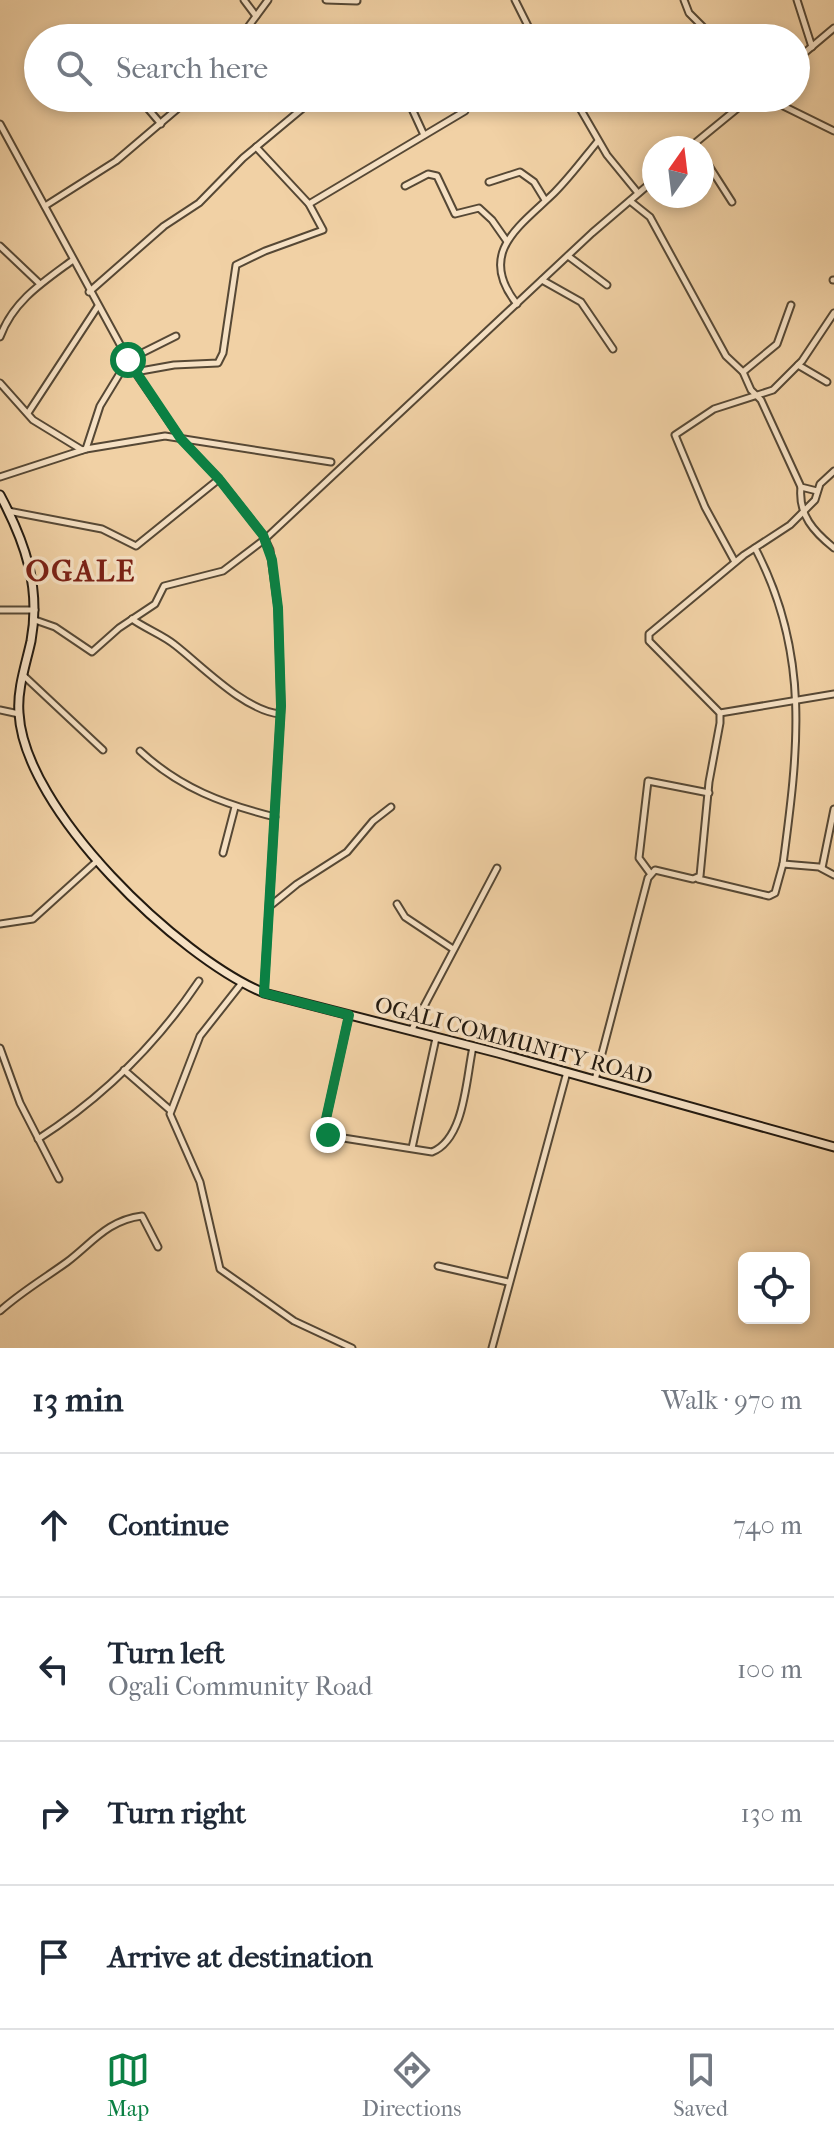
<!DOCTYPE html>
<html lang="en">
<head>
<meta charset="utf-8">
<style>
  :root { --surface:#fff; --page:#f6f6f7; --text:#1f2937; --muted:#747a83; --line:#e0e1e3; --accent:#0b8043 }
  body { margin:0; font-family:"IM FELL French Canon",serif; background:var(--page); color:var(--text) }
  .controls { position:absolute; right:24px; bottom:24px; display:grid; overflow:hidden; border-radius:12px; box-shadow:0 4px 12px #0003 }
  .controls button { width:72px; height:72px; display:grid; place-items:center; padding:0; border:0; border-bottom:2px solid var(--line); background:var(--surface); color:var(--text); font:40px sans-serif }
  .compass { position:absolute; left:642px; top:136px; width:72px; height:72px; border-radius:50%; background:var(--surface); box-shadow:0 4px 12px #0003; rotate:14deg }
  .stop { position:absolute; width:24px; height:24px; margin:-18px; border:6px solid #0b8043; border-radius:50%; background:#fff }
  .stop.end { background:#0b8043; border-color:#fff; box-shadow:0 2px 8px #0008 }
  .list { margin:0; padding:0; list-style:none }
  h2 { display:flex; justify-content:space-between; align-items:center; height:104px; margin:0; padding:0 32px; font-size:34px }
  h2 small { font-size:26px; font-weight:400; color:var(--muted) }
  .list li { display:grid; grid-template-columns:52px 1fr auto; gap:24px; align-items:center; box-sizing:border-box; height:144px; padding:0 32px; border-top:2px solid var(--line) }
  .list b { display:block; font-size:30px; white-space:nowrap }
  .list p { margin:0; font-size:26px; white-space:nowrap; color:var(--muted) }
  .list em { font-size:26px; font-style:normal; color:var(--muted) }
  .icon { flex:none; width:44px; height:44px; fill:none; stroke:currentColor; stroke-width:2; stroke-linecap:round; stroke-linejoin:round }
  .map { position:relative; flex:none; width:834px; height:1348px; overflow:hidden }
  .search { position:absolute; background:var(--surface); box-shadow:0 4px 12px #0003; left:24px; right:24px; top:24px; height:88px; display:flex; align-items:center; gap:20px; box-sizing:border-box; padding:0 28px; border-radius:44px; color:var(--muted); font-size:30px }
  .sheet { height:680px; background:var(--surface) }
  nav { display:flex; justify-content:space-around; align-items:center; box-sizing:border-box; height:112px; border-top:2px solid var(--line); background:var(--surface); font-size:22px; color:var(--muted) }
  nav a { display:grid; justify-items:center; gap:4px }
  nav .on { color:var(--accent) }
  .map>svg:first-child { display:block }
  .lines { fill:none; stroke-linecap:round; stroke-linejoin:round }
  .street-casing { stroke:#564835; stroke-width:9 }
  .secondary-casing { stroke:#231a10; stroke-width:11 }
  .street { stroke:#f6e1c4; stroke-width:5 }
  .secondary { stroke:#f6e1c4; stroke-width:7 }
  .route { stroke:#0b8043; stroke-width:10 }
  .labels { text-anchor:middle; stroke-width:7; stroke-linejoin:round; paint-order:stroke }
  .street-label { font-size:22px; fill:#231a10; stroke:#f6e1c4 }
  .district-label { font-size:30px; font-weight:bold; letter-spacing:2px; fill:#7a1f14; stroke:#f6e1c4 }
</style>
</head>
<body>
<div class="map">
<svg width="834" height="1348" viewBox="0 0 834 1348">
  <rect width="100%" height="100%" fill="#f1d1a5"/>
  <filter id="stains"><feTurbulence type="fractalNoise" baseFrequency=".0025" numOctaves="4"/><feColorMatrix values="0 0 0 0 .2 0 0 0 0 .09 0 0 0 0 .02 0 0 0 .5 -.17"/></filter>
  <radialGradient id="worn" r=".72"><stop offset=".6" stop-color="#630" stop-opacity="0"/><stop offset="1" stop-color="#630" stop-opacity=".3"/></radialGradient>
  <g class="lines">
    <!-- street casing -->
    <g class="street-casing">
      <g id="street">
        <polyline points="244,0 256,16"/>
        <polyline points="326,0 357,1"/>
        <polyline points="515,0 534,38"/>
        <polyline points="684,0 689,13 714,38"/>
        <polyline points="797,0 812,47"/>
        <polyline points="240,38 268,0"/>
        <polyline points="498,38 528,27"/>
        <polyline points="796,60 834,28"/>
        <polyline points="139,98 161,124"/>
        <polyline points="407,98 424,135"/>
        <polyline points="574,98 607,155 638,193"/>
        <polyline points="767,98 834,131"/>
        <polyline points="0,124 135,372 181,439 219,479 263,535 270,550 278,608 281,706 264,993"/>
        <polyline points="689,148 750,98"/>
        <polyline points="702,155 732,202"/>
        <polyline points="489,182 520,172 534,182 545,200"/>
        <polyline points="405,186 428,174 437,176 455,214 479,208 492,220 506,240"/>
        <polyline points="630,201 650,217 726,356 743,372 751,390 761,400 801,487 817,491"/>
        <polyline points="309,204 465,111"/>
        <polyline points="45,206 116,161 190,98"/>
        <polyline points="0,246 40,284"/>
        <polyline points="568,256 607,285"/>
        <polyline points="542,280 581,302 613,349"/>
        <polyline points="833,280 834,280"/>
        <polyline points="89,292 164,226 199,203 243,158 315,98"/>
        <path d="M 517,304 C 476,253 520,226 554,193 C 570,177 584,158 598,141"/>
        <path d="M 0,337 C 13,301 43,282 73,260"/>
        <polyline points="798,365 827,382"/>
        <polyline points="135,372 174,365 218,363 223,353 236,265 265,251 323,230 309,204 256,147"/>
        <polyline points="743,372 777,344 791,305"/>
        <polyline points="0,383 33,420 82,450"/>
        <polyline points="28,413 98,306"/>
        <polyline points="86,449 100,406 128,360 176,336"/>
        <polyline points="0,477 86,449 165,436 331,462"/>
        <path d="M 801,487 C 798,515 814,532 834,548"/>
        <polyline points="8,511 102,529 136,546 219,479"/>
        <path d="M 755,548 C 811,654 798,751 783,864"/>
        <polyline points="735,562 705,507 675,435 714,409 773,390 802,361 834,313"/>
        <polyline points="0,610 35,610"/>
        <path d="M 132,619 C 146,629 163,635 175,645 C 202,666 245,711 280,714"/>
        <polyline points="35,620 55,627 92,652 119,628 155,604 164,586 223,571 265,539 592,233 654,180"/>
        <polyline points="23,675 103,750"/>
        <polyline points="0,710 19,714"/>
        <polyline points="720,713 834,694"/>
        <path d="M 140,751 C 180,788 223,804 275,817"/>
        <polyline points="223,853 235,807"/>
        <polyline points="822,868 834,809"/>
        <polyline points="650,873 639,858 648,781 709,793"/>
        <polyline points="698,879 769,896 775,893 783,864 819,867 834,875"/>
        <polyline points="397,904 405,917 453,949"/>
        <polyline points="270,906 297,884 347,852 373,821 391,807"/>
        <polyline points="0,924 33,919 98,860"/>
        <polyline points="241,984 200,1036 170,1114 200,1182 220,1269 294,1321 352,1348"/>
        <path d="M 349,1015 L 324,1128 L 328,1135 L 337,1137 L 432,1152 C 465,1139 466,1078 473,1047"/>
        <polyline points="411,1031 497,868"/>
        <polyline points="0,1048 20,1103 59,1179"/>
        <polyline points="124,1070 170,1110"/>
        <polyline points="595,1080 648,878 655,870 693,879 700,876 709,782 720,723 720,713 649,641 649,634 744,555 790,525 815,500 820,484 834,471"/>
        <path d="M 38,1139 C 102,1098 156,1045 199,981"/>
        <polyline points="412,1148 436,1038"/>
        <polyline points="438,1266 508,1282"/>
        <path d="M 0,1311 C 21,1292 45,1278 67,1262 C 92,1243 108,1220 142,1216 L 158,1247"/>
        <polyline points="492,1348 567,1072"/>
      </g>
    </g>
    <!-- secondary casing -->
    <g class="secondary-casing">
      <path id="secondary" d="M 0,495 C 25,542 41,587 31,641 C 26,664 17,689 19,713 C 24,810 178,957 264,993 L 498,1053 L 834,1147"/>
    </g>
    <!-- street -->
    <use href="#street" class="street"/>
    <!-- secondary -->
    <use href="#secondary" class="secondary"/>
  </g>
  <g class="lines">
    <!-- route -->
    <polyline class="route" points="128,360 181,439 219,479 263,535 272,560 278,608 281,706 264,993 349,1015 324,1128 328,1135"/>
  </g>
  <g class="labels">
    <!-- street labels -->
    <g class="street-label">
      <text transform="translate(514 1040) rotate(15)" y="8">OGALI COMMUNITY ROAD</text>
    </g>
    <!-- district labels -->
    <g class="district-label">
      <text x="81" y="581">OGALE</text>
    </g>
  </g>
  <rect width="100%" height="100%" filter="url(#stains)"/>
  <rect width="100%" height="100%" fill="url(#worn)"/>
</svg>
<div class="controls">
<button><svg class="icon" aria-label="locate" viewBox="0 0 24 24"><circle cx="12" cy="12" r="6"/><path d="M12 2v4M12 18v4M2 12h4M18 12h4"/></svg></button>
</div>
<svg class="compass" viewBox="-18 -18 36 36"><path d="M0-13l5 13h-10z" fill="#e53935"/><path d="M0 13l5-13h-10z" fill="#747a83"/></svg>
<div class="stop" style="left:128px;top:360px"></div>
<div class="stop end" style="left:328px;top:1135px"></div>
<div class="search"><svg class="icon" aria-label="search" viewBox="0 0 24 24"><circle cx="10" cy="10" r="6"/><path d="M15 15l6 6"/></svg>Search here</div>
</div>
<section class="sheet">
<h2>13 min<small>Walk · 970 m</small></h2>
<ul class="list">
<li><svg class="icon" aria-label="ahead" viewBox="0 0 24 24"><path d="M12 20V5M6 11l6-6 6 6"/></svg><div><b>Continue</b></div><em>740 m</em></li>
<li><svg class="icon" aria-label="left" viewBox="0 0 24 24"><path d="M17 20v-9H6M10 6l-5 5 5 5"/></svg><div><b>Turn left</b><p>Ogali Community Road</p></div><em>100 m</em></li>
<li><svg class="icon" aria-label="right" viewBox="0 0 24 24"><path d="M7 20v-9h11M14 6l5 5-5 5"/></svg><div><b>Turn right</b></div><em>130 m</em></li>
<li><svg class="icon" aria-label="arrive" viewBox="0 0 24 24"><path d="M6 21V4h12l-3 4 3 4H6"/></svg><div><b>Arrive at destination</b></div></li>
</ul>
</section>
<nav>
<a class="on"><svg class="icon" aria-label="map" viewBox="0 0 24 24"><path d="M3 6l6-2 6 2 6-2v14l-6 2-6-2-6 2zM9 4v14M15 6v14"/></svg>Map</a>
<a><svg class="icon" aria-label="directions" viewBox="0 0 24 24"><path d="M12 3l9 9-9 9-9-9zM9 14v-3h6M13 9l2 2-2 2"/></svg>Directions</a>
<a><svg class="icon" aria-label="saved" viewBox="0 0 24 24"><path d="M7 4h10v16l-5-4-5 4z"/></svg>Saved</a>
</nav>
</body>
</html>
